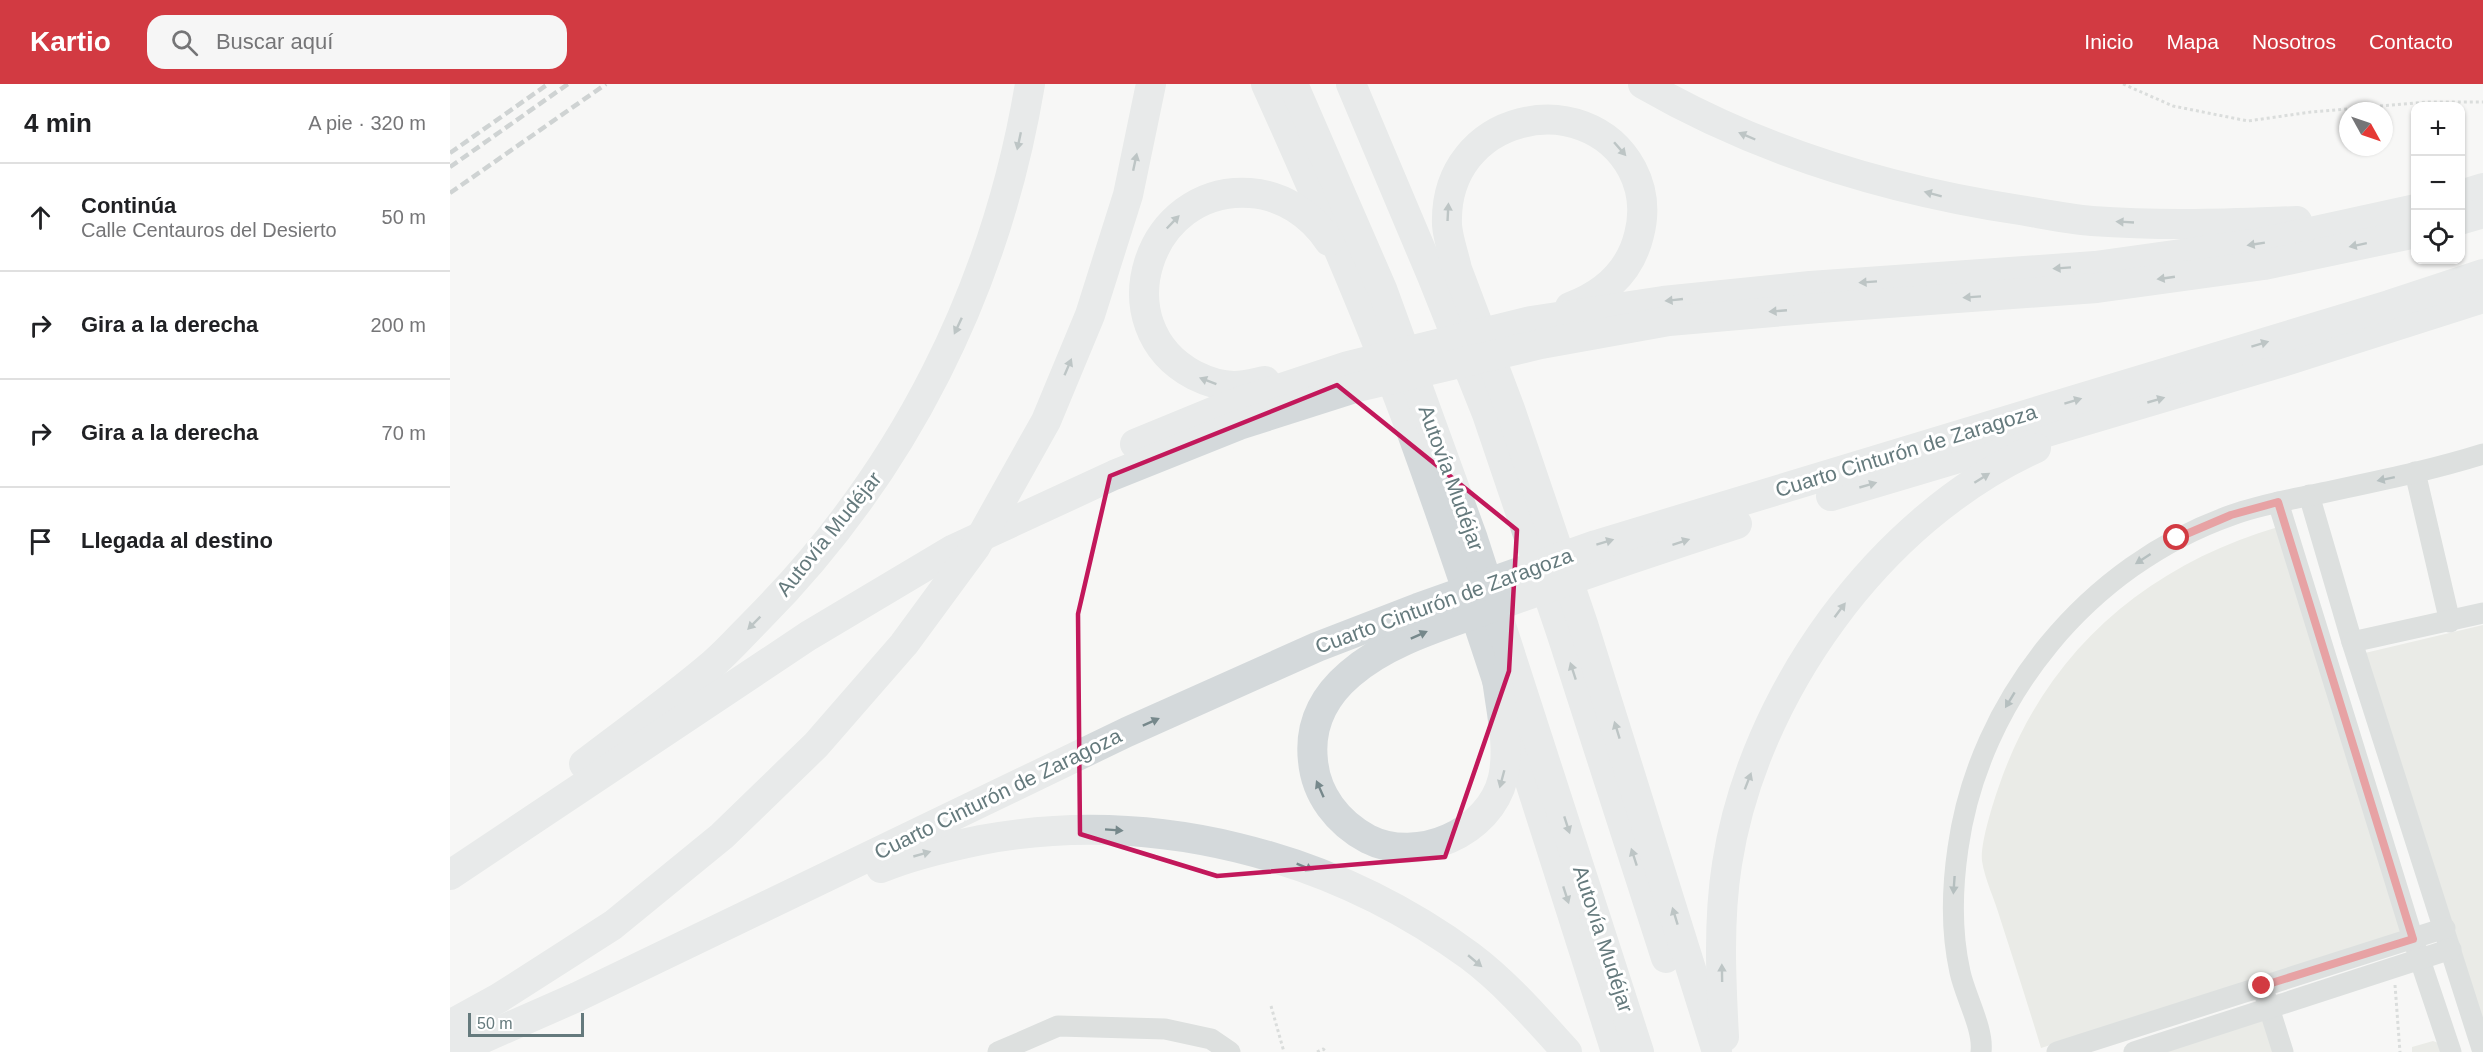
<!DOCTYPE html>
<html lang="es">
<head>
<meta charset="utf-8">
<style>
  :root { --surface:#fff; --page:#f6f6f6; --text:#202124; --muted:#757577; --line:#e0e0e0; --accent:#d23a42 }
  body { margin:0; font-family:Helvetica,sans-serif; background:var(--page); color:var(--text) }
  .controls { position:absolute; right:18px; top:18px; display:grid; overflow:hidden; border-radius:12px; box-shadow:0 2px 4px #0004 }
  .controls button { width:54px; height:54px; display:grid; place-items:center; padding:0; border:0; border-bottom:2px solid var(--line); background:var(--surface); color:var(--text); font:30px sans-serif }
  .compass { position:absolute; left:1889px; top:18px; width:54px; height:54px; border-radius:50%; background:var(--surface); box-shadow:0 2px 4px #0004; rotate:130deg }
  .scale { position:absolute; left:18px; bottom:15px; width:116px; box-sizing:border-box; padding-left:6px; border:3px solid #657a7d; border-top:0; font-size:16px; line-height:21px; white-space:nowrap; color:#657a7d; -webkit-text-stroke:4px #fff; paint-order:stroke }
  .stop { position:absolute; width:18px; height:18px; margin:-14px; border:4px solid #d23a42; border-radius:50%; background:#fff }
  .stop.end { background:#d23a42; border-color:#fff; box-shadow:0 2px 6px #0008 }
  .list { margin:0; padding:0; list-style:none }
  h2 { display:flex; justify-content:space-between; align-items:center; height:78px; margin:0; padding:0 24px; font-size:26px }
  h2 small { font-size:20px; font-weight:400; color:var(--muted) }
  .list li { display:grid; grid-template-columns:39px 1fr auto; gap:18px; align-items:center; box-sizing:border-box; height:108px; padding:0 24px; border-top:2px solid var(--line) }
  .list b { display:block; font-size:22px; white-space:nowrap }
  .list p { margin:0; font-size:20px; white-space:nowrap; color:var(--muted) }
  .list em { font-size:20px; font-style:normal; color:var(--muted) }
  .icon { flex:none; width:33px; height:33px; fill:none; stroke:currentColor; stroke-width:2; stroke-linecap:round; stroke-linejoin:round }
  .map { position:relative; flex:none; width:2033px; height:968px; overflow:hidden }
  header { display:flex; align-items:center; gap:36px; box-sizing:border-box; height:84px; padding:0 30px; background:var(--accent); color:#fff }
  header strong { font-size:28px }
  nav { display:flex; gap:33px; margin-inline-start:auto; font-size:21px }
  .search { width:420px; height:54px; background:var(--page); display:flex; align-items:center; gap:15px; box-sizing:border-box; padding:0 21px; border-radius:18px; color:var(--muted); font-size:22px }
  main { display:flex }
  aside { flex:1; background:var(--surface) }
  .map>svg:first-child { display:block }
  .green { fill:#d9dcd4 }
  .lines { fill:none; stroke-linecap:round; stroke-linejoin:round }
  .path { stroke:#b7bcbd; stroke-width:3; stroke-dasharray:3 3; stroke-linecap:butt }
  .minor { stroke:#bcc3c4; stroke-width:21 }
  .highway { stroke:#d4d9db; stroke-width:30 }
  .rail { stroke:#9da7a9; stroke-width:4.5; stroke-dasharray:9 4.5; stroke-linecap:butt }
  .oneway { fill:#76888b }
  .oneway2 { fill:#657a7d }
  .route { stroke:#d23a42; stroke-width:8 }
  .marked { fill:none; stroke:#c2185b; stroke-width:4.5; stroke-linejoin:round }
  .labels { text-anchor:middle; stroke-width:6; stroke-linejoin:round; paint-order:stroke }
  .street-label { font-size:21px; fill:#657a7d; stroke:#fff }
</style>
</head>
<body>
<header>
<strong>Kartio</strong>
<div class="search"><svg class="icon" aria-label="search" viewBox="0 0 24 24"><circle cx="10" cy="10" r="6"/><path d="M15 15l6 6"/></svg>Buscar aquí</div>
<nav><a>Inicio</a><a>Mapa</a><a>Nosotros</a><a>Contacto</a></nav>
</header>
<main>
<aside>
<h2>4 min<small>A pie · 320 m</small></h2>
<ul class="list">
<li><svg class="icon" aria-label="ahead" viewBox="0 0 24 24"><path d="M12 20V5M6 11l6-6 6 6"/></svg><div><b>Continúa</b><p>Calle Centauros del Desierto</p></div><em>50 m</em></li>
<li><svg class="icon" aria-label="right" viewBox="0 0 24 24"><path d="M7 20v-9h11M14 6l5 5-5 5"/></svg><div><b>Gira a la derecha</b></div><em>200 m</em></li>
<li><svg class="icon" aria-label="right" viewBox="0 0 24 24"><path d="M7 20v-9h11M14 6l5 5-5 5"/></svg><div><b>Gira a la derecha</b></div><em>70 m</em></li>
<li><svg class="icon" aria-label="arrive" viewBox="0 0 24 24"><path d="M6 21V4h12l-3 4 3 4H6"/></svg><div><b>Llegada al destino</b></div></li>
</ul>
</aside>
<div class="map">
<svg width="2033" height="968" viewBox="0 0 2033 968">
  <rect width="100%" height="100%" fill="#f7f7f5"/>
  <!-- green -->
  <g class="green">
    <path d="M 1828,443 L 1955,850 L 1591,964 C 1578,921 1564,877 1550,834 C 1545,816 1535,796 1532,777 C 1530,760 1543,719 1549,702 C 1594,570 1695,482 1828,443 Z"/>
    <polygon points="2033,541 2033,947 1915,569"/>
    <polygon points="1812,933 1823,968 1701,968"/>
    <polygon points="1983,957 1991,960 1999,968 1962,968 1962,963"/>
  </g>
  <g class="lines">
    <!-- path -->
    <g class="path">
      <polyline points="1673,0 1723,22 1798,37 1861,28 1977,18 2033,18"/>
      <polyline points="1945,901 1950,968"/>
      <polyline points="821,922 834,968"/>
      <polyline points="867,968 873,965 877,968"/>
    </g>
    <!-- minor -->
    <g class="minor">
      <polyline points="1965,388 2000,538"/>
      <polyline points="1859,411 1902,558 2033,968"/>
      <polyline points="1828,418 1963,855 2001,968"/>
      <polyline points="1902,558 2033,529"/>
      <polyline points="1815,911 1833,968"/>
      <polyline points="548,968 608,942 715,945 761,955 780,968"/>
      <path d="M 1531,968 C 1534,945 1515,912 1510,888 C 1501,848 1502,805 1508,764 C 1529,614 1639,481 1782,431 C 1809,421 1838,416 1867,410 C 1922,398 1979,387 2033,370"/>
      <polyline points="1607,968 1995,844"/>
      <polyline points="1684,968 2001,865"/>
    </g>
    <!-- highway -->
    <g class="highway">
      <path d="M 816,0 C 868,115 918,230 962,349 C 1036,553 1100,761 1166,968"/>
      <polyline points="843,0 932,205 1023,455 1189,968"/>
      <polyline points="901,0 982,192 1037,330 1111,548 1216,874"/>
      <path d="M 1193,0 C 1309,67 1438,106 1570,126 C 1594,130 1618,135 1642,137 C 1711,142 1778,140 1847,137"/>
      <polyline points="2010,111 2033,104"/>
      <polyline points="2010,136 2033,129"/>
      <path d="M 1120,223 C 1155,210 1180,188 1189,151 C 1195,128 1193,106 1182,85 C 1136,0 993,29 997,141 C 998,155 1004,171 1007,185 L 1060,325 L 1133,540 L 1267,968"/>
      <path d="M 815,297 C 805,299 794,302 784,302 C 770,302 756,297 744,291 C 652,242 697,102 800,109 C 832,111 861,130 879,157"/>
      <polyline points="685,360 780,321 898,282 1081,237 1213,217 1360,202 1645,182 1810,159 1966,125"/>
      <polyline points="1381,412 1832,278 2033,214"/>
      <path d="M 1047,595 C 1051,627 1060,662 1053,694 C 1040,749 967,780 918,755 C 888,739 866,711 863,677 C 859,642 873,613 900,590 C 938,557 992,542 1038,525 C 1121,495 1203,467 1287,440"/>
      <path d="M 134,680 C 177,647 222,615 263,580 C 279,566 293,550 308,535 C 454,388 546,204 580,0"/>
      <path d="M 431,784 C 462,771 497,763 531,756 C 702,724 881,770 1020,872 C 1056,899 1087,935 1117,968"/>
      <polyline points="0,791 358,552 504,465 664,391 789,341 908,303 1091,260 1219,237 1369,224 1647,204 1814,181 1966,149"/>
      <polyline points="0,941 49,914 163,841 272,752 366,661 454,560 526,462 596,337 640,231 678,111 701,0"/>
      <path d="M 1274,953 C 1271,896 1268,837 1277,780 C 1303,611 1429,435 1586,364"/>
      <polyline points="2,968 127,913 677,648 867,563 968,524 1146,461 1939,221 2033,190"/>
    </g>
    <!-- rail -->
    <g class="rail">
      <polyline points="0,69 98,0"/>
      <polyline points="0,83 118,0"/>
      <polyline points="0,109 156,0"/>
    </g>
  </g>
  <!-- one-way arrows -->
  <defs><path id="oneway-solid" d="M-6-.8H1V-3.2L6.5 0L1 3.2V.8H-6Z" transform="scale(1.5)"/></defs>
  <g class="oneway">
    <use href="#oneway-solid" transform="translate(1297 52) rotate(-157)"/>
    <use href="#oneway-solid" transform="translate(569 57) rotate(102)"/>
    <use href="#oneway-solid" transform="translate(1170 65) rotate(49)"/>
    <use href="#oneway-solid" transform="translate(685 78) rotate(-78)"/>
    <use href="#oneway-solid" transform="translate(1483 110) rotate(-165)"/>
    <use href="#oneway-solid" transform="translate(998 128) rotate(-87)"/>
    <use href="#oneway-solid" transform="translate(723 138) rotate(-46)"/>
    <use href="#oneway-solid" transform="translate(1675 138) rotate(-177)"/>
    <use href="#oneway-solid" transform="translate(1806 160) rotate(171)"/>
    <use href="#oneway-solid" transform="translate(1908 161) rotate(168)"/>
    <use href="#oneway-solid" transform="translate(1612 184) rotate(176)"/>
    <use href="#oneway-solid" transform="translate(1716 194) rotate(172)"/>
    <use href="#oneway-solid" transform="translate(1418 198) rotate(176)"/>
    <use href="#oneway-solid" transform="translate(1522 213) rotate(176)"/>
    <use href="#oneway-solid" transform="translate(1224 216) rotate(174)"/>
    <use href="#oneway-solid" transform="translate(1328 227) rotate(175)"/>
    <use href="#oneway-solid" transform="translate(508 242) rotate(115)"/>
    <use href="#oneway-solid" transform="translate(1810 260) rotate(-17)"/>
    <use href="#oneway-solid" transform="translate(618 283) rotate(-67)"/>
    <use href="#oneway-solid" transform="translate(758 297) rotate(-159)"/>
    <use href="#oneway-solid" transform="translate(1706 316) rotate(-16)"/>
    <use href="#oneway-solid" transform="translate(1623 317) rotate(-17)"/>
    <use href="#oneway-solid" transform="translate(1532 394) rotate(-32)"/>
    <use href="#oneway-solid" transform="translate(1418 401) rotate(-16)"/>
    <use href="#oneway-solid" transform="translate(1155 458) rotate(-17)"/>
    <use href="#oneway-solid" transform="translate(1231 458) rotate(-18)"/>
    <use href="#oneway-solid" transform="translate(1390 526) rotate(-53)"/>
    <use href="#oneway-solid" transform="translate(304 539) rotate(135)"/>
    <use href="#oneway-solid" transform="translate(969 551) rotate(-24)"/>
    <use href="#oneway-solid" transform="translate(1123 587) rotate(-108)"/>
    <use href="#oneway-solid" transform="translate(701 638) rotate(-24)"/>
    <use href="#oneway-solid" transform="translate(1167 646) rotate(-107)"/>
    <use href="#oneway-solid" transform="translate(1052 695) rotate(105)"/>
    <use href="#oneway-solid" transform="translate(1298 697) rotate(-69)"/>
    <use href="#oneway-solid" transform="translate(870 705) rotate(-114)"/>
    <use href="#oneway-solid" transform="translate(1117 741) rotate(72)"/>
    <use href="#oneway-solid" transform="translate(664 746) rotate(4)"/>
    <use href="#oneway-solid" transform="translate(472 770) rotate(-16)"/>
    <use href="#oneway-solid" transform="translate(1184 773) rotate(-108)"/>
    <use href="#oneway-solid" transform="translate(855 783) rotate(22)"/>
    <use href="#oneway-solid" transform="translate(1116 811) rotate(72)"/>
    <use href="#oneway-solid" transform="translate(1225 832) rotate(-107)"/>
    <use href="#oneway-solid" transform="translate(1025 877) rotate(40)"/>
    <use href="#oneway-solid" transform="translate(1272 889) rotate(-91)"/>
  </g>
  <g class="oneway2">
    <use href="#oneway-solid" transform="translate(1936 395) rotate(168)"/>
    <use href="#oneway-solid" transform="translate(1693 475) rotate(147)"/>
    <use href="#oneway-solid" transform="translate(1560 616) rotate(121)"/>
    <use href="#oneway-solid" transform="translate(1504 801) rotate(94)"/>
  </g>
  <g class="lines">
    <!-- route -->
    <polyline class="route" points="1727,454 1781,431 1828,418 1963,855 1812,902"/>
  </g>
  <!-- marked area -->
  <path d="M0 0H2033V968H0ZM 887,301 L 1067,446 L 1059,587 L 995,773 L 767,792 L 630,750 L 628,530 L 660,392 Z" fill="#f7f7f5" fill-opacity=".55" fill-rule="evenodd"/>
  <path class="marked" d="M 887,301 L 1067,446 L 1059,587 L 995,773 L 767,792 L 630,750 L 628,530 L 660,392 Z"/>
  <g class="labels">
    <!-- street labels -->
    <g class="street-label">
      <text transform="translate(1456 367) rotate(-17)" y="7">Cuarto Cinturón de Zaragoza</text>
      <text transform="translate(1001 394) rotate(70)" y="7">Autovía Mudéjar</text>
      <text transform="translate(379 450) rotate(-51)" y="7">Autovía Mudéjar</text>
      <text transform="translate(994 517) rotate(-20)" y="7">Cuarto Cinturón de Zaragoza</text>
      <text transform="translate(548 710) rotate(-26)" y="7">Cuarto Cinturón de Zaragoza</text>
      <text transform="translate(1153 855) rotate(72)" y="7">Autovía Mudéjar</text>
    </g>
  </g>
</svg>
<div class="controls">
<button>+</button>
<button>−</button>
<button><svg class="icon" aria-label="locate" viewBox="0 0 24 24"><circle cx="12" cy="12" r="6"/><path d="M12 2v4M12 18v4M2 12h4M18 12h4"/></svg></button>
</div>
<svg class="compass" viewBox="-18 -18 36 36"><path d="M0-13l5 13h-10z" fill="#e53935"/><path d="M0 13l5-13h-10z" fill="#757577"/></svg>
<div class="scale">50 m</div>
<div class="stop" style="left:1727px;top:454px"></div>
<div class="stop end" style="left:1812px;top:902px"></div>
</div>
</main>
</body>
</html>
